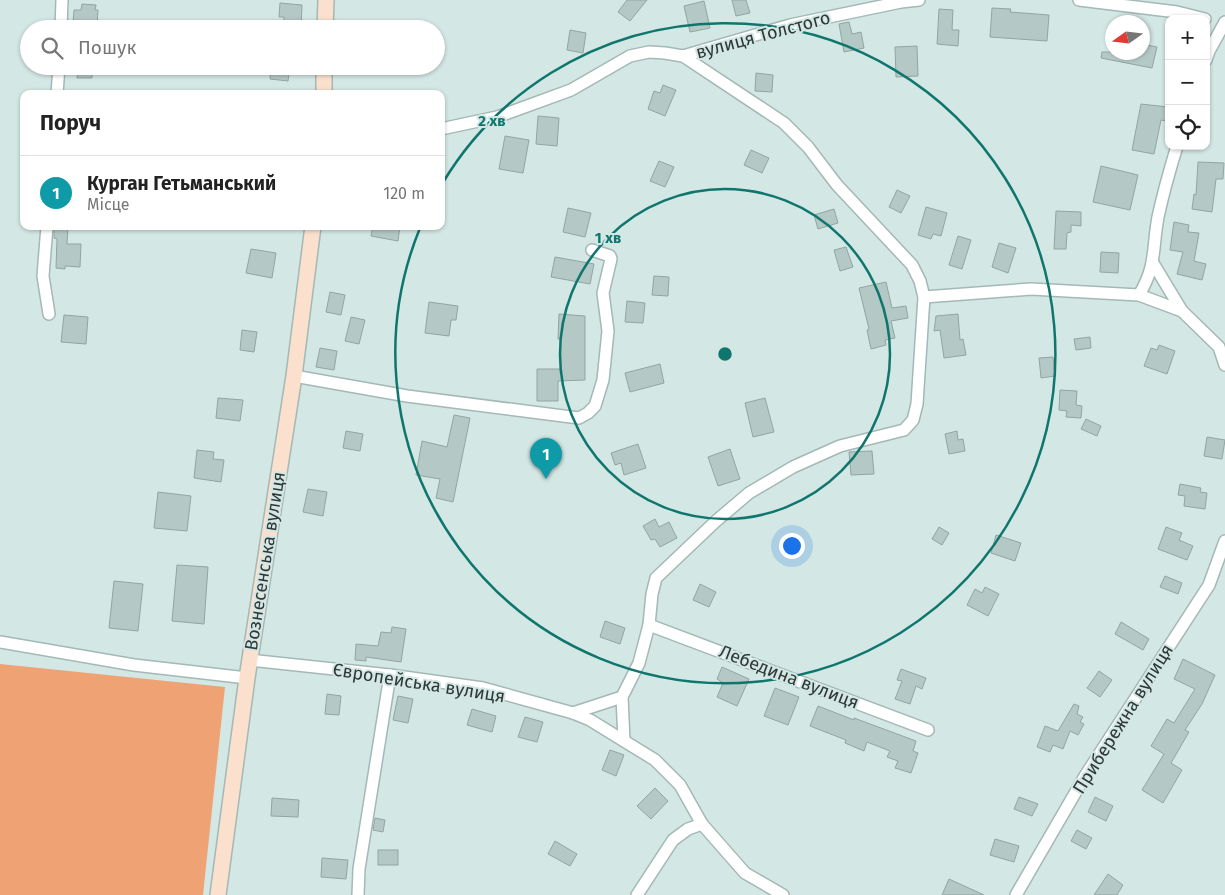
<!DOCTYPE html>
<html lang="uk">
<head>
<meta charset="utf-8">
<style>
  :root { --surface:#fff; --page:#f6f6f6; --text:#222; --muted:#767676; --line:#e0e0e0; --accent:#a15c2f }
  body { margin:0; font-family:"Fira Sans",sans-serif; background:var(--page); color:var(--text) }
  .controls { position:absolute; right:15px; top:15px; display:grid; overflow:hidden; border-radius:10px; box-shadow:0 1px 4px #0004 }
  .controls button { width:45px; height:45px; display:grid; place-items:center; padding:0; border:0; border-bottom:1px solid var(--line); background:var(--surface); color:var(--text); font:25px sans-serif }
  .compass { position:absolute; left:1105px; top:15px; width:45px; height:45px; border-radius:50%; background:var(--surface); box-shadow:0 1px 4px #0004; rotate:256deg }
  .you { position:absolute; left:791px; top:545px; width:18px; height:18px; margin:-12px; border:4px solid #fff; border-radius:50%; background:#1a73e8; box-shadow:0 0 0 8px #1a73e833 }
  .badge { display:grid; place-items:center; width:32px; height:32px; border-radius:50%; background:var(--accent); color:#fff; font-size:16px; font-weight:700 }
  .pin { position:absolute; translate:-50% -41px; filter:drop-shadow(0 1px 2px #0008) }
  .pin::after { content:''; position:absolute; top:26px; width:18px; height:15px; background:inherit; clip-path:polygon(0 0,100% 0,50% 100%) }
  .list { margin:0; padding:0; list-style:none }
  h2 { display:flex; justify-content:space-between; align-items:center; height:65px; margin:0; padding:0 20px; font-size:21px }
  h2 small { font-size:16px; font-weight:400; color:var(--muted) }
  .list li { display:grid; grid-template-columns:32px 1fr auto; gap:15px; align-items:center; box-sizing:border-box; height:75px; padding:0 20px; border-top:1px solid var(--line) }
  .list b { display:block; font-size:19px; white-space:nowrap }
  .list p { margin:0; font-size:16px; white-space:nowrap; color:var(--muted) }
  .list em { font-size:16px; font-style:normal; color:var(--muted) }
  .icon { flex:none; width:28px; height:28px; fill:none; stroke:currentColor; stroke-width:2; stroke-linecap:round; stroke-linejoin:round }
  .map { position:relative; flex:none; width:1225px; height:895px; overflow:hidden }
  .search { position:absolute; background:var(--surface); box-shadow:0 1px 4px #0004; left:20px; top:20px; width:425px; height:55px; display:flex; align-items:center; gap:12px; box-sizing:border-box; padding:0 18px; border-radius:28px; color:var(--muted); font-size:19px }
  .panel { position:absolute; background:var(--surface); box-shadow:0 1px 4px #0004; left:20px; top:90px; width:425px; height:140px; border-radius:10px }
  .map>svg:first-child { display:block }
  .green { fill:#efa375 }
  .building { fill:#b4c8c5; stroke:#92a5a2 }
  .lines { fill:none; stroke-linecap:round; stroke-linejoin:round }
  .minor-casing { stroke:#a4b8b5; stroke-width:14 }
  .secondary-casing { stroke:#a4b8b5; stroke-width:18 }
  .minor { stroke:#fff; stroke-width:11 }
  .secondary { stroke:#fbe0ce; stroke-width:15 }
  .ring { fill:none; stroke:#0f766e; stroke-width:2.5 }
  .labels { text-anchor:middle; stroke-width:4; stroke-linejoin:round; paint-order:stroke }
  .street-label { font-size:18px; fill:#2f3836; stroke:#d3e7e4 }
  .centre { fill:#0f766e; stroke:#d3e7e4; stroke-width:2.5 }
  .ring-label { font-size:15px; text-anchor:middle; font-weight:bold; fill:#0f766e; stroke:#d3e7e4; stroke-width:4; stroke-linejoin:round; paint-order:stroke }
</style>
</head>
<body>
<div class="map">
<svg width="1225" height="895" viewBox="0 0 1225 895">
  <rect width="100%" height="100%" fill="#d3e7e4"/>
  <!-- green -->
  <polygon class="green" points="0,664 225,687 203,895 0,895"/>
  <!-- building -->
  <g class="building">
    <polygon points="627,0 647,0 630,21 618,12"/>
    <polygon points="732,0 746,0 750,13 736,16"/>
    <polygon points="704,1 710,28 690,32 684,6"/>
    <polygon points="280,3 302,5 301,29 283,29 284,17 279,17"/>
    <polygon points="82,4 96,5 95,10 98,10 97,25 73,24 74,10 81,10"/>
    <polygon points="992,8 1011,9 1010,12 1049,15 1047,41 990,37"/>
    <polygon points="939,9 953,10 952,30 959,30 958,46 937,44"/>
    <polygon points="849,22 852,34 861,32 864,48 844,52 839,24"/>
    <polygon points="570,30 586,33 583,53 567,50"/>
    <polygon points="1142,44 1157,47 1152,68 1101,58 1102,52 1142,52"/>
    <polygon points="917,46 918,76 896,77 895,47"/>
    <polygon points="78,66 92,66 92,78 77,78"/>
    <polygon points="271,66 290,66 288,81 270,79"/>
    <polygon points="756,73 773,75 772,92 755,91"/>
    <polygon points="663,85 676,90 665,116 648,109 654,91 660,93"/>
    <polygon points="1141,104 1168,107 1166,121 1161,120 1154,154 1132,150"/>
    <polygon points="538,116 559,118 557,146 536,144"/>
    <polygon points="505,136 529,140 523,173 499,169"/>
    <polygon points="751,150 769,158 762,173 744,165"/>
    <polygon points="659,161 674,167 665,187 650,181"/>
    <polygon points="1198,162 1224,163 1223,179 1216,179 1212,212 1192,209 1194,194 1196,195"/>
    <polygon points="1101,166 1138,175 1130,210 1093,202"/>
    <polygon points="897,190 910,196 901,213 889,207"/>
    <polygon points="926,207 947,213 941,236 933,234 931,239 918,235"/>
    <polygon points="568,208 591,213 585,237 563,232"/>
    <polygon points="834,209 838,223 818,229 814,215"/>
    <polygon points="1056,211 1081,212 1081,226 1071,225 1071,232 1067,233 1066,249 1054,249"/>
    <polygon points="1174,222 1189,225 1188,232 1199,233 1194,261 1206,264 1202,280 1177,274 1183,252 1170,250"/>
    <polygon points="54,226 68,226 67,244 81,244 80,267 65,266 65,269 56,268 57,239 54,238"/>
    <polygon points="373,226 400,226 398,241 371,236"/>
    <polygon points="958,236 971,240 962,269 949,265"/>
    <polygon points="999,243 1016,248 1008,273 992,267"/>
    <polygon points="846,247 853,267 840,271 834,250"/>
    <polygon points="251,249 276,253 272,278 246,273"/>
    <polygon points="1101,252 1119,253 1118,273 1100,272"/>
    <polygon points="555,257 594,264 590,284 551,277"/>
    <polygon points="654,276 669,277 668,296 652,295"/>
    <polygon points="886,282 892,308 906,306 908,318 891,321 895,338 885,340 886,345 871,349 867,330 869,329 859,288"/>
    <polygon points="330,292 345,295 341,315 326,312"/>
    <polygon points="627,301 645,303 643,323 625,322"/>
    <polygon points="429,302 458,306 456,320 451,320 449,336 425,333"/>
    <polygon points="559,314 585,316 585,380 558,381 558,401 537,401 537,369 561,369 560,339 558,339"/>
    <polygon points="958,314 960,340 963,339 966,355 944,358 940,330 934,331 936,316"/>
    <polygon points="64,315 88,317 86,344 61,342"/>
    <polygon points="351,317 365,320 359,344 345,341"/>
    <polygon points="242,330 257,332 254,352 240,350"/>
    <polygon points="1090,337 1091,348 1076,350 1074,339"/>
    <polygon points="1159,345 1175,351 1167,374 1144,366 1151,348 1157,350"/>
    <polygon points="320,348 337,351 334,370 316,367"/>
    <polygon points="1053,357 1055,376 1041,378 1039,358"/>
    <polygon points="660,364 664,383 630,392 625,373"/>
    <polygon points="1060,390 1077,391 1076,405 1082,406 1081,418 1066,417 1067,411 1059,410"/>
    <polygon points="218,398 243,400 240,421 216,418"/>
    <polygon points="765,398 774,432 753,437 745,403"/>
    <polygon points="454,415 470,418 453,502 436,498 440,479 416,475 422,441 447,447"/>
    <polygon points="1086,419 1101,426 1097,436 1081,429"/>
    <polygon points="346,431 363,434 360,451 343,448"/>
    <polygon points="957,431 958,440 963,439 965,451 949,454 945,434"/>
    <polygon points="1207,437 1225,440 1222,459 1204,456"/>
    <polygon points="638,444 646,468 624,475 621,463 615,465 611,453"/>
    <polygon points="730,449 740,479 718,486 708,457"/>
    <polygon points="197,450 214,452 213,459 224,460 221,482 194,478"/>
    <polygon points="872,451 874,474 851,475 849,452"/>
    <polygon points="1180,484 1201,488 1200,492 1207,493 1205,509 1184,506 1185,496 1178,495"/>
    <polygon points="308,489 327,492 323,516 303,512"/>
    <polygon points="158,492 191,496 187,531 154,528"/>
    <polygon points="655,519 659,527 669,522 677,538 660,547 655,539 651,540 643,526"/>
    <polygon points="939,527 949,533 942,545 932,539"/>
    <polygon points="1166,527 1182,533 1179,540 1193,546 1187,560 1158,549"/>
    <polygon points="996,535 1021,543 1015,561 991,553"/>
    <polygon points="177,565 208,567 204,624 172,621"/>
    <polygon points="1165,576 1182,583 1178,594 1160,587"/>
    <polygon points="114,581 143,584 138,631 109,628"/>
    <polygon points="700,584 716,592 709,607 693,600"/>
    <polygon points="985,587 999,594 988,616 967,605 975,589 982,593"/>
    <polygon points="605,621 625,628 620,644 600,637"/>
    <polygon points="1121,622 1149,639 1143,650 1115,634"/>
    <polygon points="392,627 406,629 401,662 366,657 366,661 355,660 356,644 378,646 381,632 391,633"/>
    <polygon points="1183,659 1215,675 1202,704 1185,730 1189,732 1171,763 1182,770 1163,803 1142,790 1164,754 1151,746 1167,719 1174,723 1195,689 1174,679"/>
    <polygon points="722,667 749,679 737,706 717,697 723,683 717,679"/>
    <polygon points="901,669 926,678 922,689 916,686 910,704 895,699 902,681 897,680"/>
    <polygon points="1099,671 1112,680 1100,697 1087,688"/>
    <polygon points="775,688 799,697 788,725 764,716"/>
    <polygon points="327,694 341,696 339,715 325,714"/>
    <polygon points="398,696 413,699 408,723 393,720"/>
    <polygon points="1074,704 1079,706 1077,714 1083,717 1080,722 1084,724 1078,735 1070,731 1063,749 1053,745 1050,752 1037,747 1045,726 1058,731"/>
    <polygon points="818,706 854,720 854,718 916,741 913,751 918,753 911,773 895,768 898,761 887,757 890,751 867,742 864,751 845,743 846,740 810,726"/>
    <polygon points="472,709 496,716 492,732 467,725"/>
    <polygon points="525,717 543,722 537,742 518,737"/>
    <polygon points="610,750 624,755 616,776 602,770"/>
    <polygon points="655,788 668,801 651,819 637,806"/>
    <polygon points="1019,797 1038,804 1032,816 1014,809"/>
    <polygon points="1095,797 1113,806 1106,821 1088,812"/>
    <polygon points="272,798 299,800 298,817 271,816"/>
    <polygon points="375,818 385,820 383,832 373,830"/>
    <polygon points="1077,830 1092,838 1086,849 1071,841"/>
    <polygon points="995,839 1019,846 1014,862 990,855"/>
    <polygon points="555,841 577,854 570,866 548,854"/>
    <rect x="378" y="850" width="20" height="15"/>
    <polygon points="322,858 348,860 346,879 321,877"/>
    <polygon points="1108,874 1123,885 1117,895 1094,895"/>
    <polygon points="949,879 984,895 942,895"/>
  </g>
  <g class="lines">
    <!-- minor casing -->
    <g class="minor-casing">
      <g id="minor">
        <polyline points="1079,0 1177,12 1205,19"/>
        <polyline points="61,29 62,0"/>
        <polyline points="1206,60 1209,51 1225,22"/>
        <polyline points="57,94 59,66"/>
        <polyline points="441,129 497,117 571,90 630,56 649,52 665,53 683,56 790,25 901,2 919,0"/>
        <polyline points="47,226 43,276 49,314"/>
        <polyline points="1153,263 1182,311"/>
        <path d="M 1139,295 C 1157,265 1152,249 1158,217 C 1163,194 1170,169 1177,146"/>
        <polyline points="924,297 1031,289 1139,295 1182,311 1219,347 1225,365"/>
        <polyline points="294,376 407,396 579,418 588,413 595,406 603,380 608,331 603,293 611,259 610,256 592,250"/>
        <polyline points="649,625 928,730"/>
        <polyline points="0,642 134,665 247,678"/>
        <polyline points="250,660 390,675 483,688 573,713 590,720 655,760 680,785 702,824 745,873 783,895"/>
        <polyline points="573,713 622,697"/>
        <polyline points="624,741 622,697 639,663 649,625 652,594 656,578 716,521 749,493 793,467 840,446 904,430 913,420 917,404 924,297 920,281 912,265 837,185 808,147 784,123 683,56"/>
        <polyline points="358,895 359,869 390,675"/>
        <polyline points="637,895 673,840 688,829 702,824"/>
        <polyline points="1016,895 1085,776 1209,585 1225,541"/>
      </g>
    </g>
    <!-- secondary casing -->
    <g class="secondary-casing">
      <g id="secondary">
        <polyline points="325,29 326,0"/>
        <polyline points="324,94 324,66"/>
        <polyline points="218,895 247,678 294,376 313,226"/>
      </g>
    </g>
    <!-- minor -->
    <use href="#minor" class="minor"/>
    <!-- secondary -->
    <use href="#secondary" class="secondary"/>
  </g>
  <!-- distance rings -->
  <g class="ring">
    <circle cx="725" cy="354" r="165"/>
    <path d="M442 184A330 330 0 1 1 420 228"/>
  </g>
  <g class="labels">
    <!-- street labels -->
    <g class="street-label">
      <text transform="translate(763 35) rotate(-15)" y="6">вулиця Толстого</text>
      <text transform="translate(265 561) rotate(-81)" y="6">Вознесенська вулиця</text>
      <text transform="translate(789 677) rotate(21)" y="6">Лебедина вулиця</text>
      <text transform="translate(419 683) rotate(9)" y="6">Європейська вулиця</text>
      <text transform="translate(1123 719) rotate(-58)" y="6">Прибережна вулиця</text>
    </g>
  </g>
  <circle cx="725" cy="354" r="8" class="centre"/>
  <g class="ring-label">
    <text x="492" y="126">2 хв</text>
    <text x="608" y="243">1 хв</text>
  </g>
</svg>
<div class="controls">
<button>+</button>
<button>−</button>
<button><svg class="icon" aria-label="locate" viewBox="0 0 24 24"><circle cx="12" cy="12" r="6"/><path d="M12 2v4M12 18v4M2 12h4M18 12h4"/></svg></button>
</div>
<svg class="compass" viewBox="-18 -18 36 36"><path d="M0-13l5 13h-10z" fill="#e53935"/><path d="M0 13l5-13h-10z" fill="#767676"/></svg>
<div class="you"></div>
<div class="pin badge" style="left:546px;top:479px;background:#0f9aa8">1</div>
<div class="search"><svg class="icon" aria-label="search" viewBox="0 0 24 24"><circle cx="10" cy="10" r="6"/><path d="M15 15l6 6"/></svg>Пошук</div>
<section class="panel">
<h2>Поруч<small></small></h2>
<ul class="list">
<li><span class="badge" style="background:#0f9aa8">1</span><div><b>Курган Гетьманський</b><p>Місце</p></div><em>120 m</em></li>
</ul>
</section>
</div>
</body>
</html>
